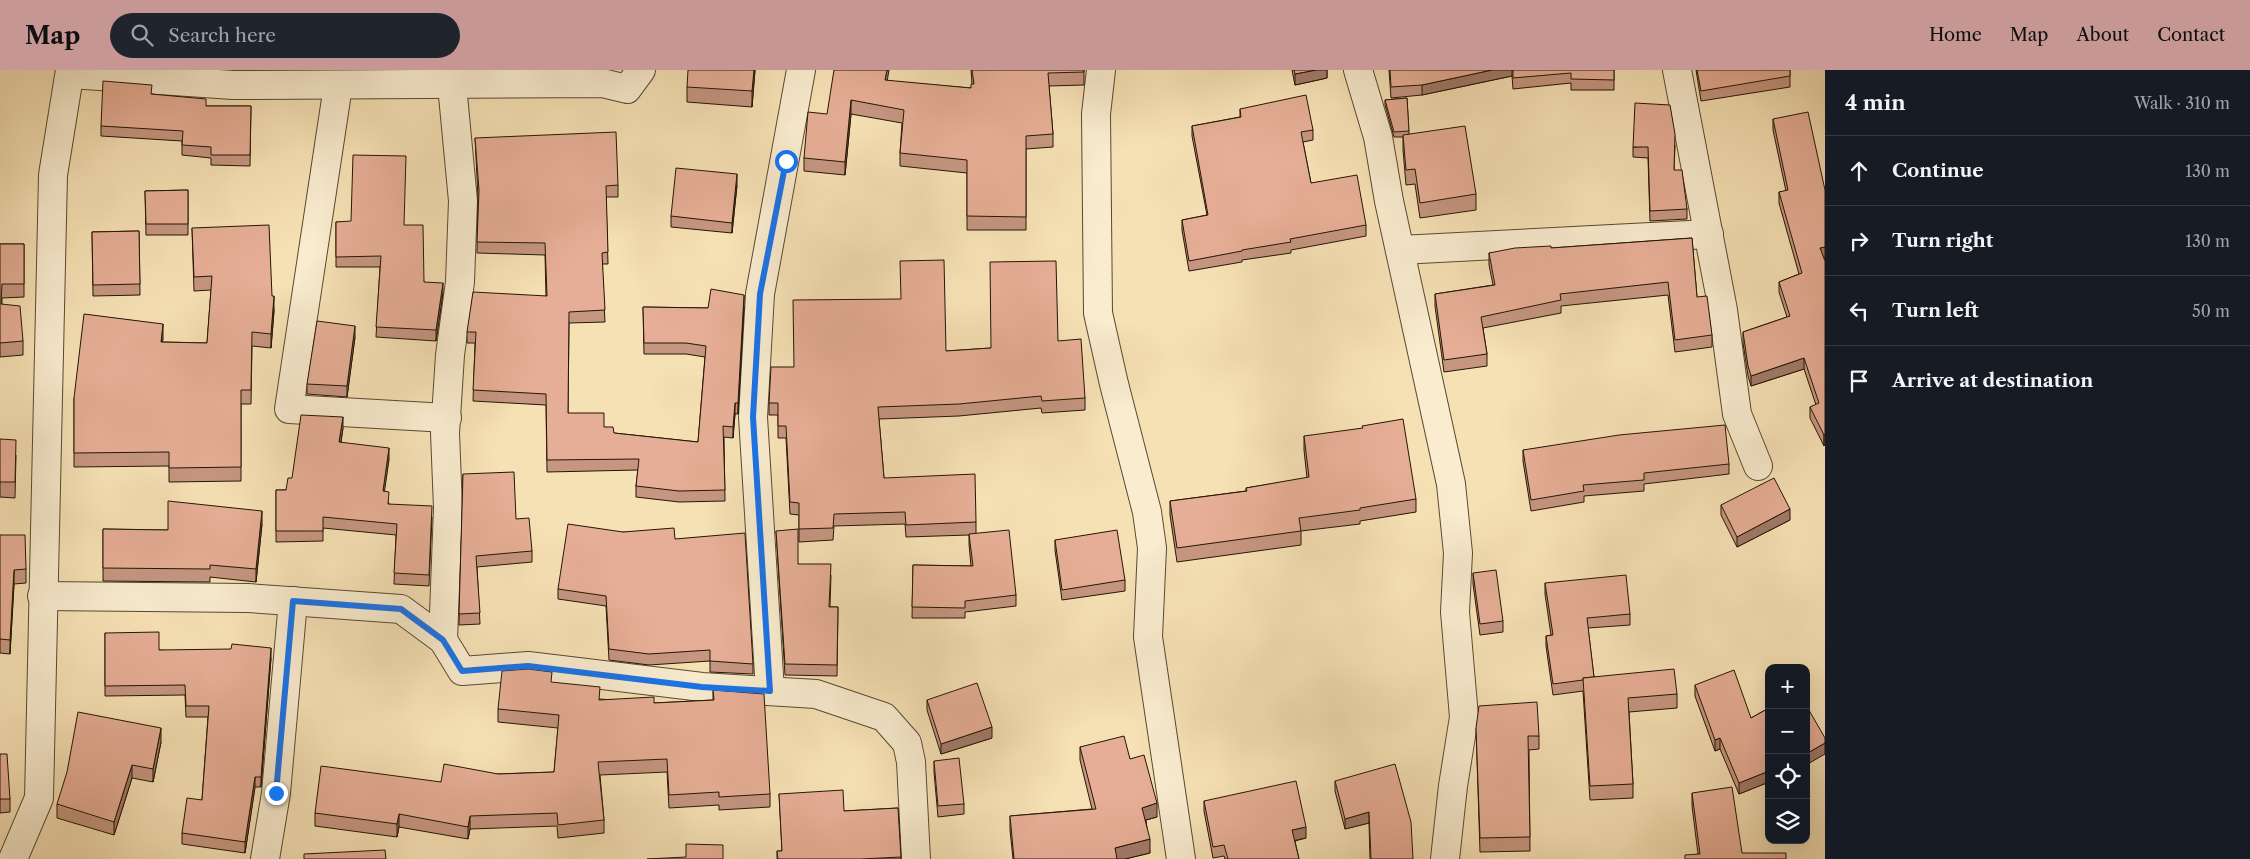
<!DOCTYPE html>
<html lang="en">
<head>
<meta charset="utf-8">
<style>
  :root { --surface:#171b24; --page:#20242c; --text:#f1f3f6; --muted:#9ea1a6; --line:#363941; --accent:#c59692 }
  body { margin:0; font-family:"Libre Caslon Text",serif; background:var(--page); color:var(--text) }
  .controls { position:absolute; right:15px; bottom:15px; display:grid; overflow:hidden; border-radius:10px; box-shadow:0 5px 20px #0002 }
  .controls button { width:45px; height:45px; display:grid; place-items:center; padding:0; border:0; border-bottom:1px solid var(--line); background:var(--surface); color:var(--text); font:25px sans-serif }
  .stop { position:absolute; width:15px; height:15px; margin:-11px; border:4px solid #1a73e8; border-radius:50%; background:#fff }
  .stop.end { background:#1a73e8; border-color:#fff; box-shadow:0 1px 5px #0008 }
  .list { margin:0; padding:0; list-style:none }
  h2 { display:flex; justify-content:space-between; align-items:center; height:65px; margin:0; padding:0 20px; font-size:21px }
  h2 small { font-size:16px; font-weight:400; color:var(--muted) }
  .list li { display:grid; grid-template-columns:32px 1fr auto; gap:15px; align-items:center; box-sizing:border-box; height:70px; padding:0 20px; border-top:1px solid var(--line) }
  .list b { display:block; font-size:19px; white-space:nowrap }
  .list em { font-size:16px; font-style:normal; color:var(--muted) }
  .icon { flex:none; width:28px; height:28px; fill:none; stroke:currentColor; stroke-width:2; stroke-linecap:round; stroke-linejoin:round }
  .map { position:relative; flex:none; width:1825px; height:789px; overflow:hidden }
  header { display:flex; align-items:center; gap:30px; box-sizing:border-box; height:70px; padding:0 25px; background:var(--accent); color:#111 }
  header strong { font-size:24px }
  nav { display:flex; gap:28px; margin-inline-start:auto; font-size:18px }
  .search { width:350px; height:45px; background:var(--page); display:flex; align-items:center; gap:12px; box-sizing:border-box; padding:0 18px; border-radius:28px; color:var(--muted); font-size:19px }
  main { display:flex }
  aside { flex:1; background:var(--surface) }
  .map>svg:first-child { display:block }
  .lines { fill:none; stroke-linecap:round; stroke-linejoin:round }
  .street-casing { stroke:#584931; stroke-width:30 }
  .street { stroke:#f9eccf; stroke-width:28 }
  .wall { fill:#c69681; stroke:#231605 }
  .shaded-wall { fill:#a17a69; stroke:#231605 }
  .building { fill:#e6ae96; stroke:#231605 }
  .route { stroke:#1a73e8; stroke-width:6 }
</style>
</head>
<body>
<header>
<strong>Map</strong>
<div class="search"><svg class="icon" aria-label="search" viewBox="0 0 24 24"><circle cx="10" cy="10" r="6"/><path d="M15 15l6 6"/></svg>Search here</div>
<nav><a>Home</a><a>Map</a><a>About</a><a>Contact</a></nav>
</header>
<main>
<div class="map">
<svg width="1825" height="789" viewBox="0 0 1825 789">
  <rect width="100%" height="100%" fill="#f6e1b5"/>
  <filter id="stains"><feTurbulence type="fractalNoise" baseFrequency=".004" numOctaves="4"/><feColorMatrix values="0 0 0 0 .2 0 0 0 0 .09 0 0 0 0 .02 0 0 0 .5 -.17"/></filter>
  <radialGradient id="worn" r=".72"><stop offset=".6" stop-color="#630" stop-opacity="0"/><stop offset="1" stop-color="#630" stop-opacity=".3"/></radialGradient>
  <g class="lines">
    <!-- street casing -->
    <g class="street-casing">
      <g id="street">
        <polyline points="1101,0 1096,44 1098,243 1114,314 1147,442 1152,478 1148,567 1181,789"/>
        <polyline points="1358,0 1378,67 1389,131 1451,414 1458,483 1455,542 1464,647 1453,716 1445,789"/>
        <polyline points="1677,0 1723,240 1737,344 1758,396"/>
        <polyline points="70,4 233,15 602,13 627,19 641,0"/>
        <polyline points="338,16 289,339 447,348"/>
        <polyline points="1400,180 1709,164"/>
        <polyline points="42,526 248,528 401,539 443,570 462,601 528,596 702,617 816,624 884,647 907,673 911,692 916,789"/>
        <polyline points="443,570 448,438 445,363 450,285 460,212 463,131 452,15"/>
        <polyline points="770,621 753,347 760,224 801,0"/>
        <polyline points="13,789 39,728 53,105 70,0"/>
        <polyline points="265,789 276,723 293,531"/>
      </g>
    </g>
    <!-- street -->
    <use href="#street" class="street"/>
  </g>
  <!-- wall -->
  <g class="wall">
    <polygon points="755,0 752,37 687,32 687,17"/>
    <polygon points="971,0 1084,0 1084,15 1049,16 1053,64 1053,77 1026,79 1026,160 967,160 967,103 900,96 900,83 902,53 851,44 845,105 804,101 804,88 827,44 887,11 971,18 972,14"/>
    <polygon points="1292,0 1327,0 1327,8 1295,15"/>
    <polygon points="1389,0 1614,0 1614,20 1571,20 1571,13 1513,19 1512,6 1422,25 1391,28"/>
    <polygon points="1696,0 1790,0 1790,17 1701,31"/>
    <polygon points="152,24 206,36 251,36 250,96 211,95 211,88 182,85 182,71 101,66 101,56"/>
    <polygon points="1407,28 1409,64 1476,124 1476,140 1420,148 1415,114 1406,115 1403,80 1403,67 1394,67 1385,35 1385,30"/>
    <polygon points="1240,39 1313,60 1313,70 1303,72 1311,113 1366,155 1366,166 1291,180 1291,183 1242,190 1242,192 1189,201 1182,160 1182,150 1207,145 1192,66 1192,56 1240,47"/>
    <polygon points="1773,49 1825,120 1825,187 1824,188 1825,191 1824,376 1810,348 1810,337 1816,335 1804,299 1751,316 1748,306 1743,273 1743,262 1787,247 1779,222 1779,212 1799,204 1779,133 1779,122 1786,121 1773,60"/>
    <polygon points="475,68 618,115 618,127 606,127 608,194 602,194 605,252 569,253 568,343 604,357 614,363 698,372 705,287 686,284 644,284 643,237 708,238 744,236 738,344 735,344 733,368 724,367 725,431 679,432 636,427 636,416 638,400 547,402 546,335 473,331 475,273 467,273 467,262 546,226 545,185 477,183 478,127"/>
    <polygon points="1675,75 1674,100 1687,139 1687,149 1650,151 1648,88 1633,87 1633,77"/>
    <polygon points="737,115 732,163 671,157 671,146"/>
    <polygon points="188,120 188,165 146,165 145,121"/>
    <polygon points="336,152 404,155 424,212 443,223 436,271 376,267 380,197 336,197"/>
    <polygon points="192,158 272,226 274,241 271,278 252,276 251,334 241,334 241,411 169,412 169,396 74,397 74,328 163,268 162,272 207,273 211,220 194,221"/>
    <polygon points="139,161 140,225 93,226 92,162"/>
    <polygon points="1692,168 1697,227 1712,265 1712,277 1675,282 1668,225 1561,236 1561,243 1483,258 1487,284 1487,296 1444,302 1435,236 1435,224 1493,215 1489,195 1489,183 1551,178"/>
    <polygon points="0,174 24,174 24,227 2,228 2,234 23,271 23,285 0,287"/>
    <polygon points="355,267 347,327 307,324 307,314"/>
    <polygon points="1058,271 1085,328 1085,340 1042,343 1041,338 959,346 879,349 884,408 976,452 976,463 1016,525 1016,536 965,542 965,548 912,548 913,495 971,496 969,474 969,465 906,467 905,454 834,456 833,470 799,472 799,445 790,444 786,368 778,368 778,345 769,345 769,333 946,281 991,278"/>
    <polygon points="343,358 341,372 389,389 384,421 389,434 432,447 429,516 394,514 396,465 323,458 323,471 276,472 276,420 286,420 292,408"/>
    <polygon points="1304,366 1416,429 1416,442 1360,451 1360,454 1301,461 1301,475 1177,492 1170,445 1170,431 1246,421 1246,418 1307,408 1304,380"/>
    <polygon points="0,369 16,385 15,428 0,427"/>
    <polygon points="1523,380 1729,394 1729,404 1644,414 1644,421 1584,426 1584,432 1531,441 1523,391"/>
    <polygon points="463,404 516,449 532,481 532,492 477,497 480,554 459,555"/>
    <polygon points="1721,435 1790,450 1737,477 1721,445"/>
    <polygon points="262,454 256,512 210,507 210,512 103,511 103,459 168,460"/>
    <polygon points="776,461 798,494 831,505 830,537 838,537 837,606 785,605"/>
    <polygon points="623,462 675,469 753,594 753,604 710,602 710,591 649,595 609,590 606,536 558,529 558,519"/>
    <polygon points="0,465 26,499 26,513 14,514 10,584 0,583"/>
    <polygon points="1055,470 1125,510 1125,521 1062,530 1055,480"/>
    <polygon points="1473,503 1503,551 1503,562 1480,565 1473,514"/>
    <polygon points="1545,513 1630,544 1630,555 1588,558 1594,607 1677,624 1677,638 1629,642 1633,714 1633,728 1590,730 1583,621 1553,625 1546,576 1546,566 1551,565 1545,524"/>
    <polygon points="105,563 159,580 271,588 261,717 255,717 245,783 182,774 182,763 202,730 208,647 186,647 185,625 105,626"/>
    <polygon points="552,613 600,629 654,633 713,630 713,620 770,724 770,737 719,740 719,735 669,738 667,702 600,705 604,750 604,763 558,768 557,756 470,759 468,769 399,757 397,767 315,756 315,743 441,712 498,704 554,702 558,658 498,652 498,639"/>
    <polygon points="1695,615 1751,648 1769,638 1769,712 1739,724 1720,679 1715,681 1695,626"/>
    <polygon points="927,630 992,668 941,684 927,640"/>
    <polygon points="1476,658 1539,666 1539,679 1529,680 1530,781 1480,782"/>
    <polygon points="161,672 153,712 132,708 114,765 57,748 57,734"/>
    <polygon points="1080,677 1130,689 1157,747 1146,750 1150,783 1125,789 1013,789 1010,760 1010,746 1092,739 1080,690"/>
    <polygon points="0,684 10,729 10,742 0,743"/>
    <polygon points="934,691 964,734 964,744 938,747 934,702"/>
    <polygon points="1335,711 1413,789 1370,789 1369,753 1345,759 1335,721"/>
    <polygon points="1692,723 1742,783 1698,784 1692,736"/>
    <polygon points="779,724 844,741 898,738 901,789 777,789 777,781 782,781"/>
    <polygon points="1204,731 1306,768 1295,771 1299,789 1225,789 1224,786 1213,788 1204,741"/>
  </g>
  <!-- shaded-wall -->
  <g class="shaded-wall">
    <polygon points="754,0 755,0 752,37 752,21"/>
    <polygon points="887,0 889,0 885,24 885,10"/>
    <polygon points="1316,0 1327,0 1327,8 1295,15 1295,4"/>
    <polygon points="1492,0 1512,0 1512,6 1422,25 1422,15"/>
    <polygon points="851,30 851,44 845,105 845,92"/>
    <polygon points="737,104 737,115 732,163 732,153"/>
    <polygon points="1825,177 1825,187 1820,189 1820,178"/>
    <polygon points="443,213 443,223 436,271 436,260"/>
    <polygon points="744,225 744,236 738,344 738,333"/>
    <polygon points="274,226 274,241 271,278 271,264"/>
    <polygon points="163,254 163,268 161,286 161,272"/>
    <polygon points="355,256 355,267 347,327 347,316"/>
    <polygon points="1804,288 1804,299 1751,316 1751,306"/>
    <polygon points="735,333 735,344 733,368 733,357"/>
    <polygon points="343,347 343,358 339,382 339,372"/>
    <polygon points="1825,364 1825,375 1824,376 1824,365"/>
    <polygon points="389,378 389,389 383,432 383,421"/>
    <polygon points="1790,439 1790,450 1737,477 1737,467"/>
    <polygon points="262,441 262,454 256,512 256,499"/>
    <polygon points="14,500 14,514 10,584 10,570"/>
    <polygon points="271,578 271,588 261,717 261,707"/>
    <polygon points="992,657 992,668 941,684 941,674"/>
    <polygon points="161,658 161,672 153,712 153,699"/>
    <polygon points="1720,668 1720,679 1715,681 1715,670"/>
    <polygon points="1825,673 1825,684 1806,695 1806,684"/>
    <polygon points="132,695 132,708 114,765 114,752"/>
    <polygon points="1769,701 1769,712 1739,724 1739,713"/>
    <polygon points="255,707 255,717 245,783 245,772"/>
    <polygon points="1157,733 1157,747 1142,751 1142,738"/>
    <polygon points="1369,742 1369,753 1345,759 1345,749"/>
    <polygon points="399,744 399,757 397,767 397,754"/>
    <polygon points="470,746 470,759 468,769 468,757"/>
    <polygon points="1306,757 1306,768 1292,771 1292,760"/>
    <polygon points="1150,769 1150,783 1125,789 1115,789 1115,778"/>
  </g>
  <!-- building -->
  <g class="building">
    <polygon points="688,0 754,0 752,21 687,17"/>
    <polygon points="834,0 887,0 885,10 971,18 971,14 974,14 972,0 1084,0 1084,2 1048,3 1053,64 1026,66 1026,147 967,146 967,90 900,83 904,40 851,30 845,92 804,88 808,42 827,44"/>
    <polygon points="1294,0 1316,0 1295,4"/>
    <polygon points="1390,0 1492,0 1422,15 1391,17"/>
    <polygon points="1513,0 1614,0 1614,10 1571,9 1571,3 1513,8"/>
    <polygon points="1697,0 1790,0 1790,6 1701,21"/>
    <polygon points="103,11 152,15 151,24 206,29 206,36 251,36 250,85 211,85 211,77 182,75 183,61 101,56"/>
    <polygon points="1306,25 1313,60 1301,62 1311,113 1357,105 1366,155 1290,169 1291,172 1242,180 1242,181 1189,191 1182,150 1208,145 1192,56 1241,47 1240,39"/>
    <polygon points="1407,28 1409,61 1394,62 1385,30"/>
    <polygon points="1635,33 1670,35 1675,64 1674,100 1682,100 1687,139 1650,141 1648,77 1633,77"/>
    <polygon points="1808,42 1825,120 1825,177 1820,178 1825,191 1825,364 1824,365 1810,337 1819,333 1804,288 1751,306 1748,296 1743,262 1790,246 1779,212 1802,203 1779,122 1788,120 1773,49"/>
    <polygon points="1465,56 1476,124 1420,133 1415,99 1406,100 1403,65"/>
    <polygon points="616,62 618,115 606,116 608,182 602,183 605,240 569,242 568,343 604,343 604,357 613,357 614,363 698,372 706,276 686,273 644,273 643,237 708,238 711,219 744,225 738,333 735,333 733,357 723,356 725,420 679,421 636,416 639,389 547,390 546,324 473,320 476,262 467,262 473,222 547,226 545,173 477,172 479,120 475,68"/>
    <polygon points="353,85 406,86 404,155 423,155 424,212 443,213 436,260 376,257 381,186 336,187 336,152 351,151"/>
    <polygon points="676,98 737,104 732,153 671,146"/>
    <polygon points="188,120 188,154 146,154 145,121"/>
    <polygon points="269,155 272,226 274,226 271,264 252,262 251,320 241,320 241,397 169,398 169,382 74,383 74,328 84,244 163,254 161,272 207,273 212,206 194,207 192,158"/>
    <polygon points="139,161 140,214 93,215 92,162"/>
    <polygon points="1692,168 1697,227 1707,226 1712,265 1675,270 1668,212 1560,224 1561,230 1481,247 1487,284 1444,290 1435,224 1495,215 1489,183 1515,178 1551,176 1551,178"/>
    <polygon points="0,174 24,174 24,214 2,214 1,234 20,236 23,271 0,273"/>
    <polygon points="944,190 946,281 991,278 990,192 1056,191 1058,271 1081,269 1085,328 1042,331 1041,326 959,334 878,337 884,408 975,404 976,452 906,455 905,442 834,444 833,458 799,459 799,433 790,432 786,356 778,356 778,333 769,333 771,297 794,297 793,230 901,229 900,191"/>
    <polygon points="317,251 355,256 347,316 307,314"/>
    <polygon points="301,345 343,347 339,372 389,378 383,421 389,422 388,434 432,436 429,505 394,503 397,454 323,447 323,461 276,461 276,420 286,420 288,408 292,408"/>
    <polygon points="1403,349 1416,429 1360,438 1360,440 1299,448 1301,461 1177,478 1170,431 1247,421 1246,418 1309,407 1304,366 1363,358 1362,356"/>
    <polygon points="1725,355 1729,394 1644,403 1644,410 1583,415 1584,421 1531,430 1523,380 1619,365"/>
    <polygon points="0,369 16,370 15,412 0,412"/>
    <polygon points="514,402 516,449 529,448 532,481 476,486 480,543 459,544 463,404"/>
    <polygon points="1774,408 1790,439 1737,467 1721,435"/>
    <polygon points="168,431 262,441 256,499 210,495 210,499 103,498 103,459 168,460"/>
    <polygon points="568,454 623,462 674,458 675,469 745,463 753,594 710,591 710,580 649,584 609,579 606,526 558,519"/>
    <polygon points="798,459 798,494 831,494 829,537 838,537 837,595 785,594 776,461"/>
    <polygon points="1009,460 1016,525 965,531 965,538 912,537 913,495 973,496 969,464"/>
    <polygon points="1117,460 1125,510 1062,520 1055,470"/>
    <polygon points="0,465 25,465 26,499 14,500 10,570 0,569"/>
    <polygon points="1496,500 1503,551 1480,554 1473,503"/>
    <polygon points="1626,505 1630,544 1587,548 1594,607 1583,608 1583,610 1553,614 1546,566 1553,565 1545,513"/>
    <polygon points="159,562 159,580 231,579 232,574 271,578 261,707 255,707 245,772 182,763 187,728 202,730 209,636 186,636 185,615 105,616 105,563"/>
    <polygon points="528,599 552,602 551,612 600,617 599,630 654,627 654,633 714,630 713,620 764,624 770,724 719,727 719,722 669,725 667,689 598,692 604,750 558,755 557,743 470,746 468,757 399,744 397,754 315,743 321,696 441,712 444,694 498,704 554,702 559,645 498,639 502,601"/>
    <polygon points="1674,599 1677,624 1628,628 1633,714 1590,716 1583,608"/>
    <polygon points="1734,600 1751,648 1769,638 1769,701 1739,713 1720,668 1715,670 1695,615"/>
    <polygon points="977,613 992,657 941,674 927,630"/>
    <polygon points="1537,632 1539,666 1528,666 1530,767 1480,768 1476,658 1479,636"/>
    <polygon points="1806,635 1825,668 1825,673 1806,684"/>
    <polygon points="78,642 161,658 153,699 132,695 114,752 57,734 67,702"/>
    <polygon points="1124,666 1130,689 1144,685 1157,733 1142,738 1150,769 1115,778 1117,789 1014,789 1010,746 1096,739 1080,677"/>
    <polygon points="0,684 7,684 10,729 0,729"/>
    <polygon points="959,688 964,734 938,736 934,691"/>
    <polygon points="1395,694 1411,752 1413,789 1371,789 1369,742 1345,749 1335,711"/>
    <polygon points="1296,711 1306,757 1292,760 1299,789 1228,789 1224,775 1213,777 1204,731"/>
    <polygon points="1732,717 1742,783 1786,783 1786,789 1685,789 1685,785 1700,784 1692,723"/>
    <polygon points="843,720 844,741 898,738 901,787 861,789 778,789 777,781 782,781 779,724"/>
    <polygon points="686,774 723,775 723,789 647,789 686,787"/>
    <polygon points="385,780 386,789 304,789 304,784"/>
  </g>
  <g class="lines">
    <!-- route -->
    <polyline class="route" points="276,723 293,531 401,539 443,570 462,601 528,596 702,617 770,621 753,347 760,224 786,91"/>
  </g>
  <rect width="100%" height="100%" filter="url(#stains)"/>
  <rect width="100%" height="100%" fill="url(#worn)"/>
</svg>
<div class="controls">
<button>+</button>
<button>−</button>
<button><svg class="icon" aria-label="locate" viewBox="0 0 24 24"><circle cx="12" cy="12" r="6"/><path d="M12 2v4M12 18v4M2 12h4M18 12h4"/></svg></button>
<button><svg class="icon" aria-label="layers" viewBox="0 0 24 24"><path d="M12 4l9 5-9 5-9-5zM3 14l9 5 9-5"/></svg></button>
</div>
<div class="stop" style="left:786px;top:91px"></div>
<div class="stop end" style="left:276px;top:723px"></div>
</div>
<aside>
<h2>4 min<small>Walk · 310 m</small></h2>
<ul class="list">
<li><svg class="icon" aria-label="ahead" viewBox="0 0 24 24"><path d="M12 20V5M6 11l6-6 6 6"/></svg><div><b>Continue</b></div><em>130 m</em></li>
<li><svg class="icon" aria-label="right" viewBox="0 0 24 24"><path d="M7 20v-9h11M14 6l5 5-5 5"/></svg><div><b>Turn right</b></div><em>130 m</em></li>
<li><svg class="icon" aria-label="left" viewBox="0 0 24 24"><path d="M17 20v-9H6M10 6l-5 5 5 5"/></svg><div><b>Turn left</b></div><em>50 m</em></li>
<li><svg class="icon" aria-label="arrive" viewBox="0 0 24 24"><path d="M6 21V4h12l-3 4 3 4H6"/></svg><div><b>Arrive at destination</b></div></li>
</ul>
</aside>
</main>
</body>
</html>
